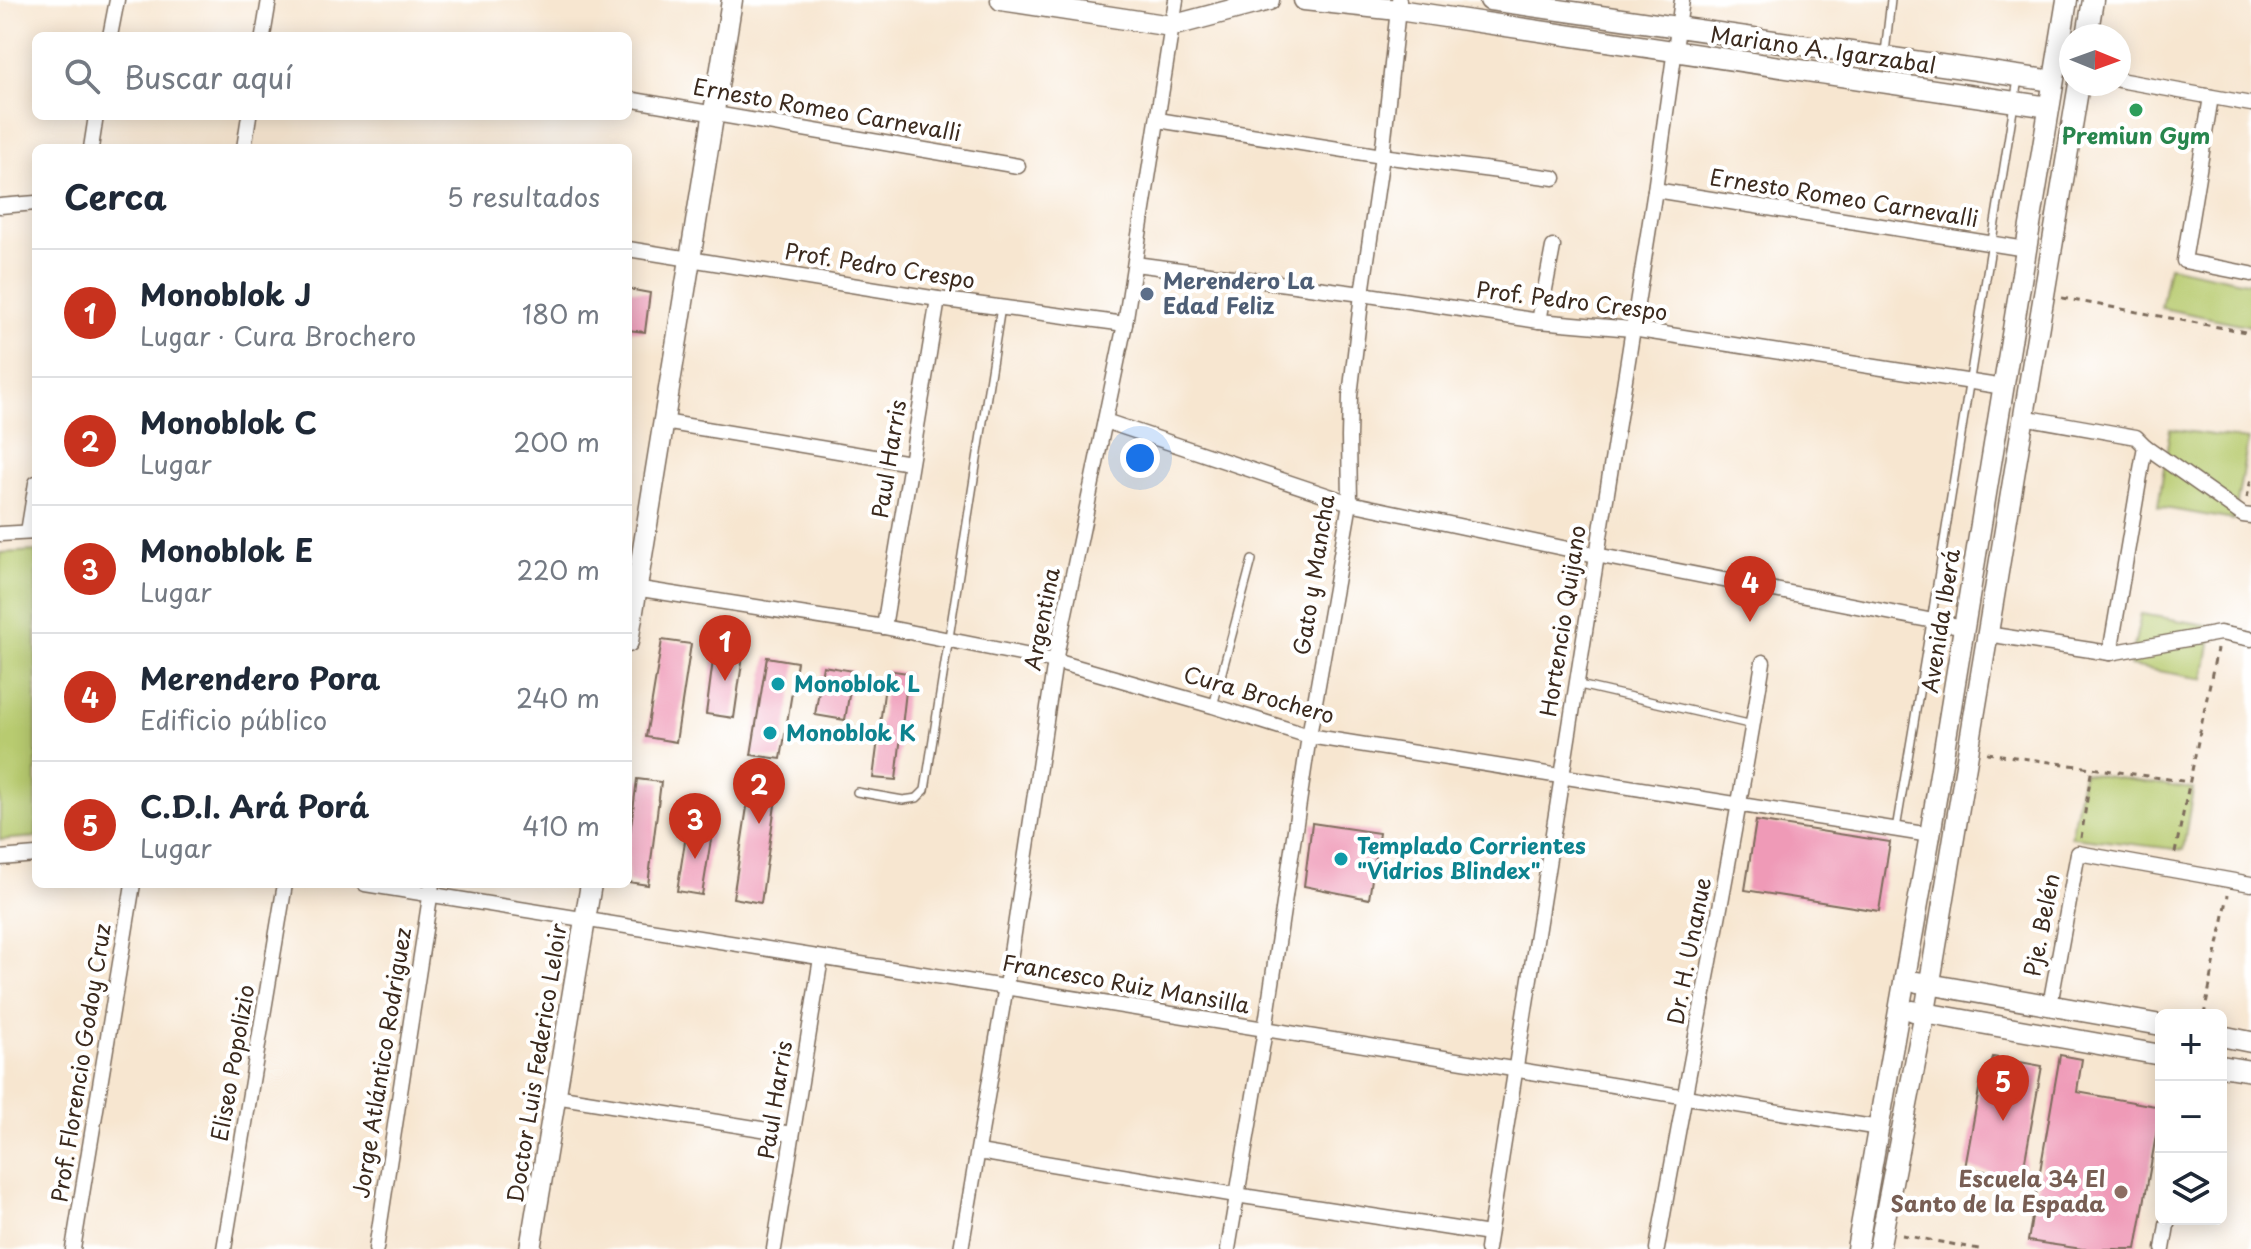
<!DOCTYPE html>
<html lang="es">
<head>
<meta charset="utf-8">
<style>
  :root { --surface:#fff; --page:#f2f2f3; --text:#1f2937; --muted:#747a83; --line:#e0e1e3; --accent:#c8321e }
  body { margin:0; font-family:"Playpen Sans",sans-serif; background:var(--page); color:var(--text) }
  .controls { position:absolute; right:24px; bottom:24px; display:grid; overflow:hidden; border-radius:12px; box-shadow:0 4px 20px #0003 }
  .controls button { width:72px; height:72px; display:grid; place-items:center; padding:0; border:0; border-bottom:2px solid var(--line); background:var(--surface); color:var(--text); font:40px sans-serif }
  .compass { position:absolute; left:2059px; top:24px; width:72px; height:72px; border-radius:50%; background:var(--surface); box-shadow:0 4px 20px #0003; rotate:91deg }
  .you { position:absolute; left:1140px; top:458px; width:28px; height:28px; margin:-20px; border:6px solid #fff; border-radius:50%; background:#1a73e8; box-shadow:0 0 0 12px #1a73e833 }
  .badge { display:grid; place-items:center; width:52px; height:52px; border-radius:50%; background:var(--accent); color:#fff; font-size:26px; font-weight:700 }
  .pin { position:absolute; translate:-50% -66px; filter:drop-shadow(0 2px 4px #0008) }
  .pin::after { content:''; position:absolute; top:42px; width:28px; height:24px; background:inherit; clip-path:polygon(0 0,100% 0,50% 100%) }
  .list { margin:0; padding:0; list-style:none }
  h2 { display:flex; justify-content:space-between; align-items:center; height:104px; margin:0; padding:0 32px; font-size:34px }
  h2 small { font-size:26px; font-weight:400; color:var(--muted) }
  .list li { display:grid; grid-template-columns:52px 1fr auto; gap:24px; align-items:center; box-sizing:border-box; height:128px; padding:0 32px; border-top:2px solid var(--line) }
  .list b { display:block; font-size:30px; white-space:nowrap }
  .list p { margin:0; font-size:26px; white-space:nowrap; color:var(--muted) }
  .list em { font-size:26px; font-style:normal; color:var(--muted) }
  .icon { flex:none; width:44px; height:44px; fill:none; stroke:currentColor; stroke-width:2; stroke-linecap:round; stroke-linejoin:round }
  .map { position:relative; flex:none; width:2251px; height:1249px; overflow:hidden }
  .search { position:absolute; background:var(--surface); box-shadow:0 4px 20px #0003; left:32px; top:32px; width:600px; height:88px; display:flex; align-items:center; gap:20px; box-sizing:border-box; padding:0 28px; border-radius:12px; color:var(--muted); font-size:30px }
  .panel { position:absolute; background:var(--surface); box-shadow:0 4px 20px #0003; left:32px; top:144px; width:600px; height:744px; border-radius:12px }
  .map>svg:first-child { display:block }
  .green { fill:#b8cb6f; stroke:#7a7a46; stroke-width:2 }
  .building { fill:#ef9ab7 }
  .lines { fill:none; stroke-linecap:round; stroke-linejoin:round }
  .lane-casing { stroke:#7d6c5c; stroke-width:10 }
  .street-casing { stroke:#7d6c5c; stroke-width:17 }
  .secondary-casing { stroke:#7d6c5c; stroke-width:23 }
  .path { stroke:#7d6c5c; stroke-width:3; stroke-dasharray:6 6; stroke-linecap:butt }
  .lane { stroke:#fff; stroke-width:7 }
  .street { stroke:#fff; stroke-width:14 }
  .secondary { stroke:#fff; stroke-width:20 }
  .leisure-dot { fill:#2e9e5b; stroke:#fff; stroke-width:3 }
  .service-dot { fill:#5c6f8a; stroke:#fff; stroke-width:3 }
  .culture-dot { fill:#0f9aa8; stroke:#fff; stroke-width:3 }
  .education-dot { fill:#8d6e63; stroke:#fff; stroke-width:3 }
  .labels { text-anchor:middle; stroke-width:8; stroke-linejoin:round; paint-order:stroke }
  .street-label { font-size:22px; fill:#3b2a1e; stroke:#fff }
  .leisure-label { font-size:22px; font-weight:bold; fill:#27864d; stroke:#fff }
  .service-label { font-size:22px; font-weight:bold; fill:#4e5e75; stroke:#fff; text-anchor:start }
  .culture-label { font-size:22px; font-weight:bold; fill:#0d838f; stroke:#fff; text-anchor:start }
  .education-label { font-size:22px; font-weight:bold; fill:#785e54; stroke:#fff; text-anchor:end }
</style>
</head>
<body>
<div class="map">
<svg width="2251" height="1249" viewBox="0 0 2251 1249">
  <rect width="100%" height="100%" fill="#fff"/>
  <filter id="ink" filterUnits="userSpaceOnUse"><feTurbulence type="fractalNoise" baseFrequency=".0125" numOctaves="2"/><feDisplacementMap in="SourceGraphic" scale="16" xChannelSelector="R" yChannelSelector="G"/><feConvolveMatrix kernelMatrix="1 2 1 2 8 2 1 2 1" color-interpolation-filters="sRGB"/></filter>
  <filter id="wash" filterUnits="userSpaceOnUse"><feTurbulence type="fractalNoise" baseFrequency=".006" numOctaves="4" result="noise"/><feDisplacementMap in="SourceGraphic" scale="32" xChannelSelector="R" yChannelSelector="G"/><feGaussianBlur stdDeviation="1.8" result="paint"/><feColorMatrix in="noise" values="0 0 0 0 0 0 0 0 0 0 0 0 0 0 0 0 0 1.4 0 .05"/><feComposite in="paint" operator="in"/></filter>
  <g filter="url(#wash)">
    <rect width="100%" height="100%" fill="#f7e6d0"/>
    <!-- green -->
    <g class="green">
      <polygon points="2169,266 2251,283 2251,326 2161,308"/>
      <polygon points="2170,429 2248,440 2234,520 2158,507"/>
      <polygon points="36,551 36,837 0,840 0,553"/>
      <polygon points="2141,614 2213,626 2204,679 2130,666"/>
      <polygon points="2083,773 2193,789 2183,850 2071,837"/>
    </g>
    <g id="blocks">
      <!-- building -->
      <g class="building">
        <polygon points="628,289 650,293 645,332 628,330"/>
        <polygon points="662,640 691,644 676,742 646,737"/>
        <polygon points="715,645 744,649 734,718 706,714"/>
        <polygon points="767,657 797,662 781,759 751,755"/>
        <polygon points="823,666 853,671 845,720 815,715"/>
        <polygon points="887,670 908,673 896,780 873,778"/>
        <polygon points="637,779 661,782 648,885 628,882 628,849"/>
        <polygon points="749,794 776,798 761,903 733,898"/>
        <polygon points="1756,821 1890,842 1879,911 1745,890"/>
        <polygon points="688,823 713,827 702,895 677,891"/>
        <polygon points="1312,823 1379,833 1369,899 1304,886"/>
        <polygon points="2060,1055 2082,1059 2077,1092 2161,1107 2136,1249 2082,1249 2028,1241"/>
        <polygon points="1993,1057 2042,1066 2022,1177 1965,1168 1982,1073 1989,1074"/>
      </g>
    </g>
  </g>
  <g filter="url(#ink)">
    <use href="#blocks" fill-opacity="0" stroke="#7d6c5c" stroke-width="2"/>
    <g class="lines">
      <!-- lane casing -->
      <g class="lane-casing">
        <g id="lane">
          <polyline points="1885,53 1891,0"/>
          <polyline points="1575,684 1753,725"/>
          <polyline points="1213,706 1252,560"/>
          <polyline points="857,792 903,800 917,798 925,790 1001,307"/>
          <polyline points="1896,829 1931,622 2018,79"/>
        </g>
      </g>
      <!-- street casing -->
      <g class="street-casing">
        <g id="street">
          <polyline points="110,36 117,0"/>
          <polyline points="263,36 269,0"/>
          <polyline points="2119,80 2251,104"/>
          <polyline points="2211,97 2184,261 2251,274"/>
          <polyline points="628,99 1018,166"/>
          <polyline points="1158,120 1382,156 1554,178"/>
          <polyline points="91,148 96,116"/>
          <polyline points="244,148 249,116"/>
          <polyline points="1655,190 2026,249"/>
          <polyline points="0,206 36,203"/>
          <polyline points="628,249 938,299 1125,324"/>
          <polyline points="1135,264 1362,294 1539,321 1632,329 2004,387"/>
          <polyline points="1539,321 1553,247"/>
          <polyline points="1105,421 1350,503 1596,555 1964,627"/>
          <polyline points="664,422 910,463"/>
          <polyline points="2145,446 2243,515 2251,516"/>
          <polyline points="28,532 36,483"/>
          <polyline points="0,534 36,532"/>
          <polyline points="628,587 884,627 1055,661 1213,706 1309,736 1930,835"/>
          <polyline points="884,627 938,299"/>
          <polyline points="1987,634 2110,653 2145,446 2136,437 2023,417"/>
          <polyline points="2110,653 2220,633 2251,639"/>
          <polyline points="0,858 36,855"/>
          <polyline points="365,884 1879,1128"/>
          <polyline points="2050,1005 2078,853 2251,884"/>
          <polyline points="555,1096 792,1134"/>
          <polyline points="979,1152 1236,1195 1489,1234"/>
          <polyline points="73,1249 133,884"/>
          <polyline points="224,1249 285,884"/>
          <polyline points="376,1249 432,884"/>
          <polyline points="774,1249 821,958"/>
          <polyline points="961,1249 1006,986 1055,661 1125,324 1176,0"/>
          <polyline points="1228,1249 1265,1030 1309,736 1350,503 1349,437 1350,396 1362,294 1382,156 1399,0"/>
          <polyline points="1487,1249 1655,190 1682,0"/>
          <path d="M 1657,1249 C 1691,1053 1732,858 1763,662"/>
          <polyline points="2163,1249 2168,1219"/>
        </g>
      </g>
      <!-- secondary casing -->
      <g class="secondary-casing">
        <g id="secondary">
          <polyline points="1001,0 1171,26 1269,0"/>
          <polyline points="1304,0 1398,10 2049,107"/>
          <polyline points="1490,0 2053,81"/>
          <polyline points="2087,36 2093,0"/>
          <polyline points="628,642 732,0"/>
          <polyline points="1917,982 2161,1025"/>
          <polyline points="1913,1011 2161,1055"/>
          <polyline points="2221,1036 2251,1042"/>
          <polyline points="2221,1066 2251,1071"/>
          <polyline points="530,1249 591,884"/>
          <polyline points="1857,1249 1930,835 2067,0"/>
          <polyline points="1879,1249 1925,1012 2079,84"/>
        </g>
      </g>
      <!-- path -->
      <g class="path">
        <polyline points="2062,298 2251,333"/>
        <polyline points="2247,498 2251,479"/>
        <polyline points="1987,753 2189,782"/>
        <polyline points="2081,838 2092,767"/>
        <polyline points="2175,853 2217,649"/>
        <polyline points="2204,1015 2228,895"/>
        <polyline points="1902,1235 1979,1249"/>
      </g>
      <!-- lane -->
      <use href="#lane" class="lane"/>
      <!-- street -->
      <use href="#street" class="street"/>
      <!-- secondary -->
      <use href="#secondary" class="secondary"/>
    </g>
  </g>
  <!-- markers -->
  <circle class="leisure-dot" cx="2136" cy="110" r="8"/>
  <circle class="service-dot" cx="1147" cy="294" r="8"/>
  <g class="culture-dot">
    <circle cx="778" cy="684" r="8"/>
    <circle cx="770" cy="733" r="8"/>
    <circle cx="1341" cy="859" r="8"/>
  </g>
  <circle class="education-dot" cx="2121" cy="1192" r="8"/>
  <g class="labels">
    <!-- street labels -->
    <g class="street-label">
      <text transform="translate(1823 50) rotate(8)" y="8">Mariano A. Igarzabal</text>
      <text transform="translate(827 110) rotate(10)" y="8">Ernesto Romeo Carnevalli</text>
      <text transform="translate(1844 198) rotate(9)" y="8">Ernesto Romeo Carnevalli</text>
      <text transform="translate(880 266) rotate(9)" y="8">Prof. Pedro Crespo</text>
      <text transform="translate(1572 301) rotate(7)" y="8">Prof. Pedro Crespo</text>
      <text transform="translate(889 459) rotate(-81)" y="8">Paul Harris</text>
      <text transform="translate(1314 575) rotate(-81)" y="8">Gato y Mancha</text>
      <text transform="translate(1042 619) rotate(-79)" y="8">Argentina</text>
      <text transform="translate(1563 621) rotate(-81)" y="8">Hortencio Quijano</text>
      <text transform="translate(1941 621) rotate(-81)" y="8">Avenida Iberá</text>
      <text transform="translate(1259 695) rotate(16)" y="8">Cura Brochero</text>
      <text transform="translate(2042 925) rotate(-79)" y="8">Pje. Belén</text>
      <text transform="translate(1689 951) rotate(-79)" y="8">Dr. H. Unanue</text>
      <text transform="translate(1126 984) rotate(10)" y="8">Francesco Ruiz Mansilla</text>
      <text transform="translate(81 1063) rotate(-81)" y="8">Prof. Florencio Godoy Cruz</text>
      <text transform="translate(233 1063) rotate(-80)" y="8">Eliseo Popolizio</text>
      <text transform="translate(382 1063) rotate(-81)" y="8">Jorge Atlántico Rodriguez</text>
      <text transform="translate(537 1063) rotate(-81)" y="8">Doctor Luis Federico Leloir</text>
      <text transform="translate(775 1100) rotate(-81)" y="8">Paul Harris</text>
    </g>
    <!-- leisure labels -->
    <g class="leisure-label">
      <text x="2136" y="144">Premiun Gym</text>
    </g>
    <!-- service labels -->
    <g class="service-label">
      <text x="1163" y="289">Merendero La<tspan x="1163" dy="25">Edad Feliz</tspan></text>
    </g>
    <!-- culture labels -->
    <g class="culture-label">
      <text x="794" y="692">Monoblok L</text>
      <text x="786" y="741">Monoblok K</text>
      <text x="1357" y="854">Templado Corrientes<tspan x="1357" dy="25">"Vidrios Blindex"</tspan></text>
    </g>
    <!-- education labels -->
    <g class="education-label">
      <text x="2105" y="1187">Escuela 34 El<tspan x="2105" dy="25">Santo de la Espada</tspan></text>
    </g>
  </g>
</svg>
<div class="controls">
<button>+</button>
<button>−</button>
<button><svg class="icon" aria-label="layers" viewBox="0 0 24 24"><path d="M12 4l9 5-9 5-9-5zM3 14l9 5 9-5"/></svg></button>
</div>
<svg class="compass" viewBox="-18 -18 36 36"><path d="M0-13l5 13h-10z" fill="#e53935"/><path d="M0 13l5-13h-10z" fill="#747a83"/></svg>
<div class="you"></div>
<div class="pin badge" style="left:725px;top:681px">1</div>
<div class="pin badge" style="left:759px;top:824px">2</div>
<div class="pin badge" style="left:695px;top:859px">3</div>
<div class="pin badge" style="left:1750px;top:622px">4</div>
<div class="pin badge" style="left:2003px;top:1121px">5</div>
<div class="search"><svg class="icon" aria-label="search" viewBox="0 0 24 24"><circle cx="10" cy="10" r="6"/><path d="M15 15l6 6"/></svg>Buscar aquí</div>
<section class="panel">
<h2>Cerca<small>5 resultados</small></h2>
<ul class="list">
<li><span class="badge">1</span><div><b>Monoblok J</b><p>Lugar · Cura Brochero</p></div><em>180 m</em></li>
<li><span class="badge">2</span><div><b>Monoblok C</b><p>Lugar</p></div><em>200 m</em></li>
<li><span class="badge">3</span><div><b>Monoblok E</b><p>Lugar</p></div><em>220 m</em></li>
<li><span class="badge">4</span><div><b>Merendero Pora</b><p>Edificio público</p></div><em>240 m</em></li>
<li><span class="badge">5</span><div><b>C.D.I. Ará Porá</b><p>Lugar</p></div><em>410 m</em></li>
</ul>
</section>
</div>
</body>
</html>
